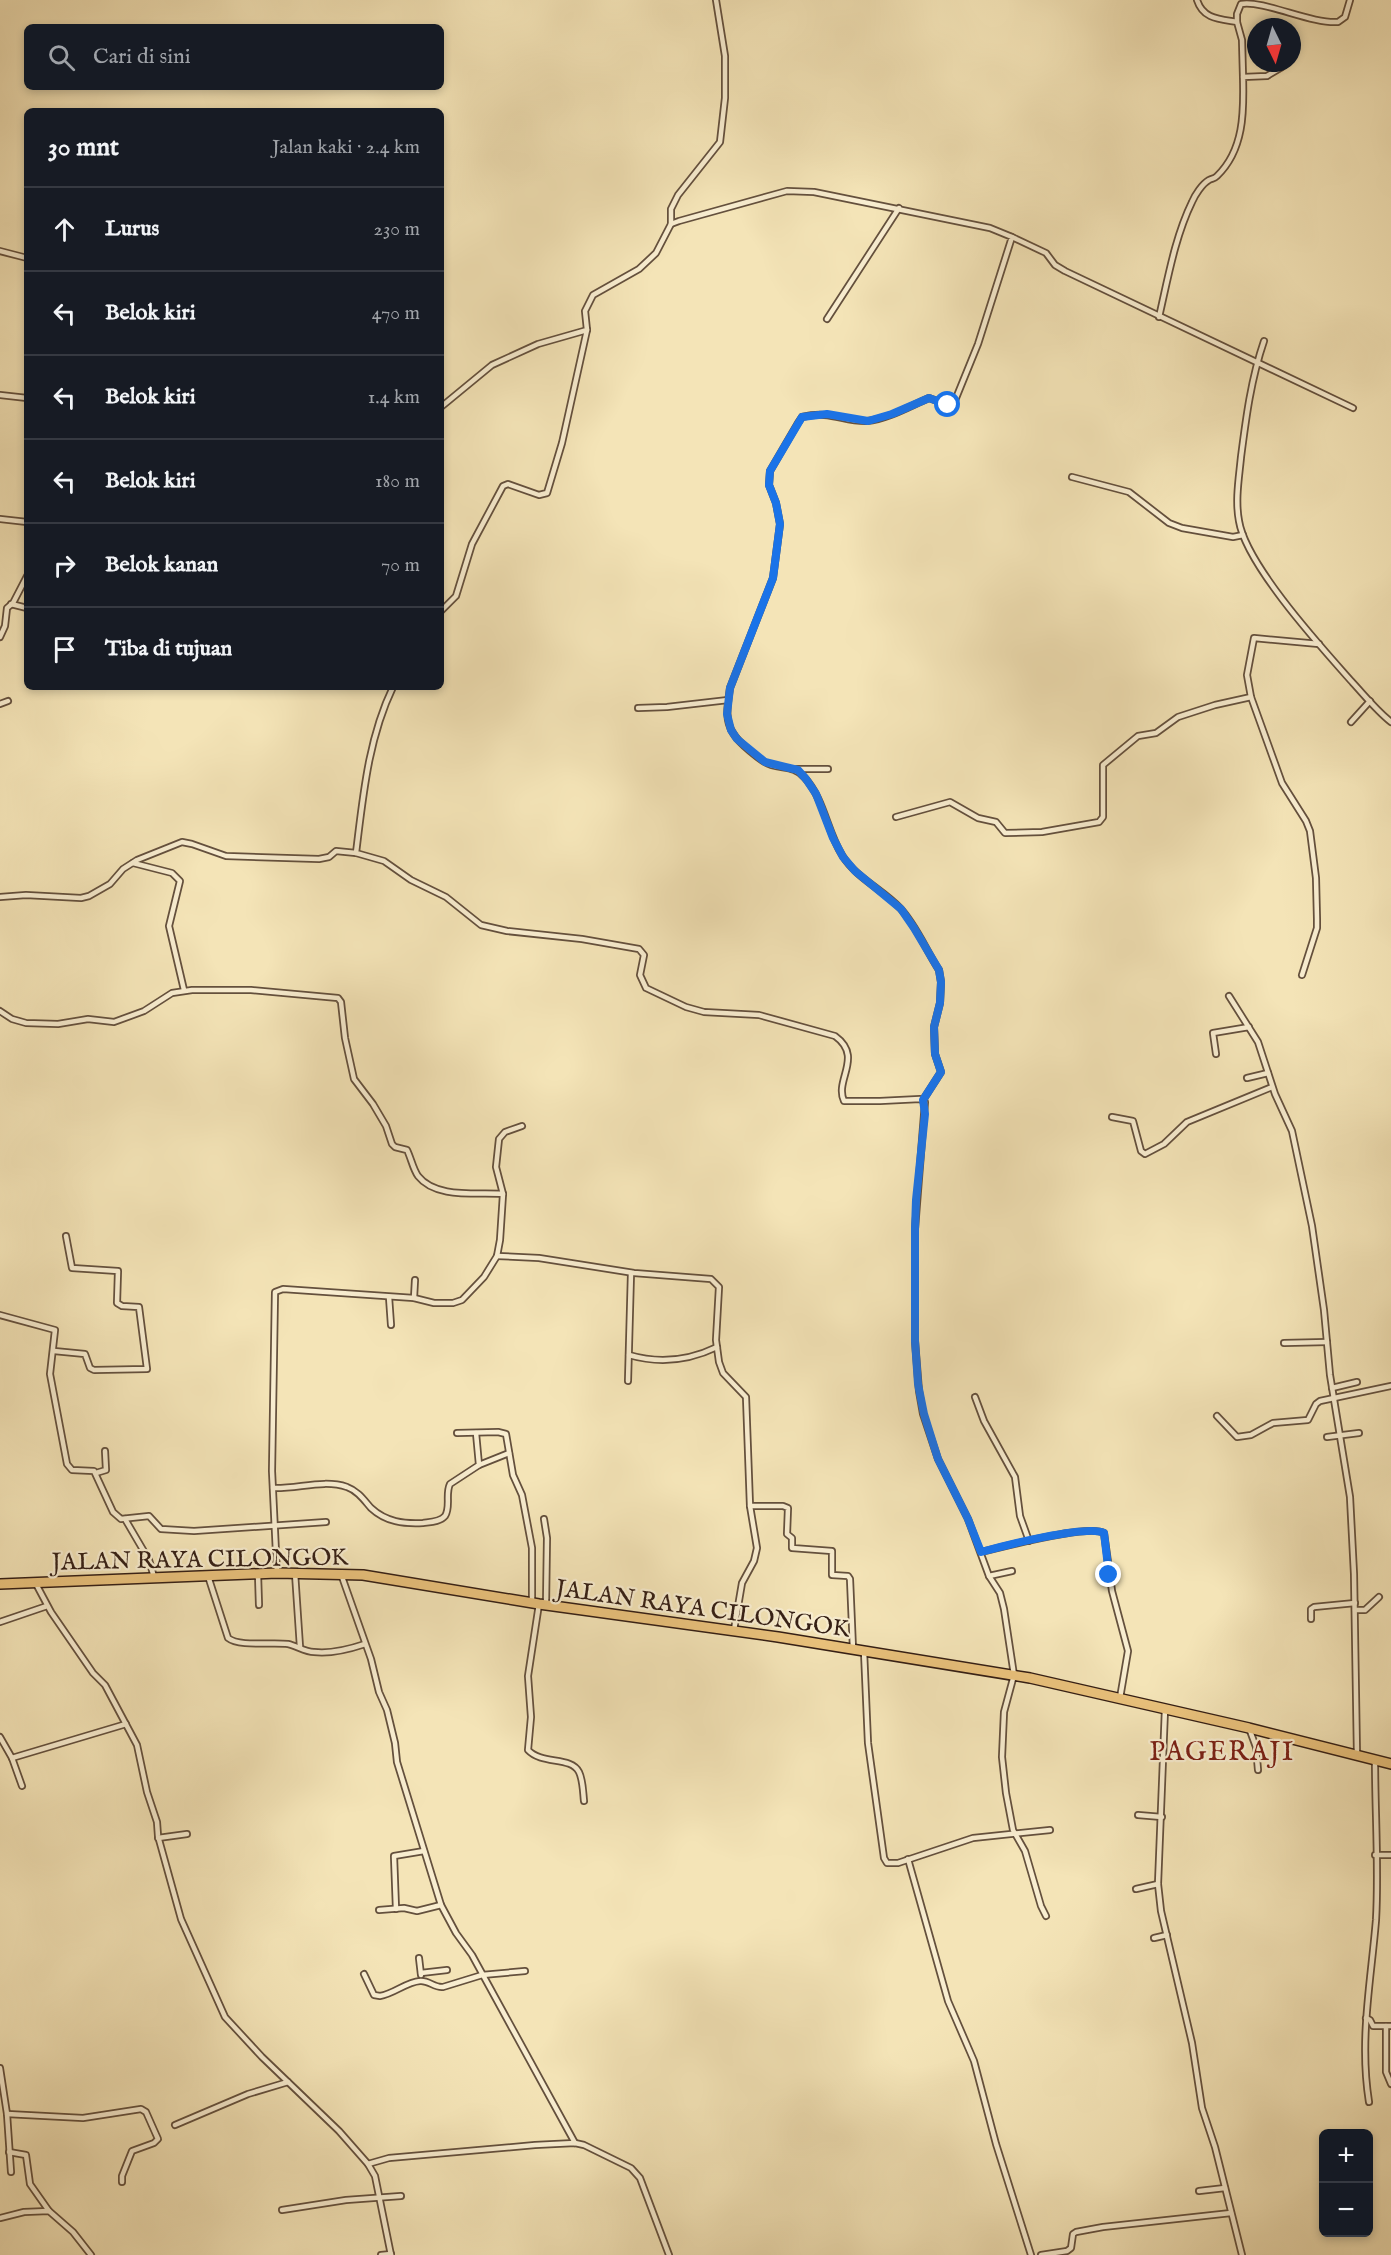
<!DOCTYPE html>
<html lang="id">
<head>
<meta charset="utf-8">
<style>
  :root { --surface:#171b24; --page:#242831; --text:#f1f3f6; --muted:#9ea1a6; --line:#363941 }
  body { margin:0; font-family:"IM FELL English",serif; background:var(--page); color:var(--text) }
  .controls { position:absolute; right:18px; bottom:18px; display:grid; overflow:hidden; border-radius:9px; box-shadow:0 3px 9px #0003 }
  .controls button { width:54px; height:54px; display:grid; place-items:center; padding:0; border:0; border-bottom:2px solid var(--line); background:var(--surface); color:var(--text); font:30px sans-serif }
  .compass { position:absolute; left:1247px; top:18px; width:54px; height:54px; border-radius:50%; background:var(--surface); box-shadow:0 3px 9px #0003; rotate:175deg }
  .stop { position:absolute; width:18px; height:18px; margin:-14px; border:4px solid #1a73e8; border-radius:50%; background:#fff }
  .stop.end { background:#1a73e8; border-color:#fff; box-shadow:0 2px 6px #0008 }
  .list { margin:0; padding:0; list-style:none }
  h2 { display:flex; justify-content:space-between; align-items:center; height:78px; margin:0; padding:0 24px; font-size:26px }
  h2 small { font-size:20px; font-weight:400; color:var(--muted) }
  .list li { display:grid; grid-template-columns:39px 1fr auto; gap:18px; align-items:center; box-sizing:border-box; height:84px; padding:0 24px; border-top:2px solid var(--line) }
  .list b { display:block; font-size:22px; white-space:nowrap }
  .list em { font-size:20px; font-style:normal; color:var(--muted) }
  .icon { flex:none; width:33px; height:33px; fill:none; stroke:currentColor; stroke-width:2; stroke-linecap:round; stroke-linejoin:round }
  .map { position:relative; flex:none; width:1391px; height:2255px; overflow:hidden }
  .search { position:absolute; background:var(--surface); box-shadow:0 3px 9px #0003; left:24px; top:24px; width:420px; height:66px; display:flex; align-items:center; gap:15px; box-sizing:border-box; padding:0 21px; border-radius:9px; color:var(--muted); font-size:22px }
  .panel { position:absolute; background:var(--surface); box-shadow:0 3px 9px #0003; left:24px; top:108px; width:420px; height:582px; border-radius:9px }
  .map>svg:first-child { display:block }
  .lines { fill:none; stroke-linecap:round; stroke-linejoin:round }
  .street-casing { stroke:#64503d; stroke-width:8 }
  .highway-casing { stroke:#341e14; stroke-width:12 }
  .street { stroke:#f8edd0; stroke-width:4.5 }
  .highway { stroke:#eac27c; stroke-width:9 }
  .route { stroke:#1a73e8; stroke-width:8 }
  .labels { text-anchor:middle; stroke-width:4.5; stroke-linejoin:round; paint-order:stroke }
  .street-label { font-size:24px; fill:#341e14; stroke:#f8edd0 }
  .quarter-label { font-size:27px; letter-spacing:1.5px; fill:#7a1f14; stroke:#f8edd0 }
</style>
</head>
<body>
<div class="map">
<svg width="1391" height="2255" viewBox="0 0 1391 2255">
  <rect width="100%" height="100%" fill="#f4e4b7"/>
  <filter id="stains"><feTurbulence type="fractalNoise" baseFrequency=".00333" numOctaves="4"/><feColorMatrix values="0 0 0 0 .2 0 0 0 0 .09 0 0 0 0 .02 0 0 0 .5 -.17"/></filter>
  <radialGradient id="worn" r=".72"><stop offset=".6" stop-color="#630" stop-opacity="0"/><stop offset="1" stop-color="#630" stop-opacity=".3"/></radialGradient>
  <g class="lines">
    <!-- street casing -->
    <g class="street-casing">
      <g id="street">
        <path d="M 1197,0 C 1203,19 1219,19 1237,22 L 1242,40 L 1243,77"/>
        <path d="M 1237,22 L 1237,14 L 1241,4 C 1264,0 1311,24 1338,22 L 1345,17 L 1350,0"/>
        <polyline points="671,224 671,209 678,195 720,142 725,98 725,56 716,0"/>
        <polyline points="1012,237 1046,253 1055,265 1065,271 1353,408"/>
        <polyline points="0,251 27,258"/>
        <path d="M 1159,317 C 1168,278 1175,237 1192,202 C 1195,195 1202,184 1209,180 C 1213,178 1214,179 1217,176 C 1244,150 1244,112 1243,77 L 1267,76 L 1282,67"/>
        <polyline points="827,319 899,208"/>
        <path d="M 1264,341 C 1251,379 1246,418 1241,457 C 1239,478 1235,500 1239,521 C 1246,565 1322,648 1353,683 C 1365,696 1377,711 1391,722"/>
        <polyline points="0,395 27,398"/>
        <path d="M 441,407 L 492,365 L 538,344 L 587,330 L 585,311 L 593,295 L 639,269 L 656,253 L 671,224 L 679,221 L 787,191 L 814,192 L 990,228 L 1012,237 L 978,344 L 954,403 L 948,405 L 929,398 C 910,406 888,419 867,421 C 843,422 831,410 802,417 L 798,423 L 770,471 L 769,485 L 776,503 L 780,524 L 773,578 L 730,688 C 728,703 724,719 733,733 C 738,742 761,762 771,765 C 784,769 794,766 804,777 C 824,798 827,831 842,855 C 856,878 882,889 900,908 C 916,925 926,950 939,970 L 941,982 L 940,1003 L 934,1027 L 935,1054 L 941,1072 L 923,1100"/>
        <polyline points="1072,477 1129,492 1169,523 1182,528 1233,537 1243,535"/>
        <polyline points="0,519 27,522"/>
        <polyline points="11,604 27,608"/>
        <polyline points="441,611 456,596 472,544 503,486 508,484 539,495 547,493 562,443 587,330"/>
        <polyline points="0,637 5,626 7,608 13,603 27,576"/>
        <path d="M 393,687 C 368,739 363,797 356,853 L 384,861 L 411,880 L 446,897 L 481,925 L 507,931 L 582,939 L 639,949 L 644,955 L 640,975 L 646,988 L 686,1007 L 704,1012 L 759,1015 L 835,1036 C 864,1057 834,1080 844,1101 L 880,1101 L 920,1099 L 925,1102 L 915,1229 L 915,1341 L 919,1391 L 923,1414 L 938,1459 L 968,1519 L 989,1576 L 1000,1593 L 1004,1609 L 1014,1675 L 1004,1712 L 1002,1757 L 1006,1793 L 1013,1830 L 1025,1851 L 1041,1906 L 1046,1916"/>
        <polyline points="1251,697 1282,783 1306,821 1310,831 1316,878 1317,919 1317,928 1302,975"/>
        <polyline points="0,704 8,701"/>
        <polyline points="638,708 667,707 728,700"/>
        <polyline points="1351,722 1370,701"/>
        <polyline points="797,769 828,769"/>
        <polyline points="896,817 950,802 978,818 996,822 1005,833 1042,832 1099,822 1103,817 1103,765 1138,736 1156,733 1178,717 1215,705 1251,697 1247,675 1254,638 1319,644"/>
        <polyline points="133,863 172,873 180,881 169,926 184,990"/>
        <polyline points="0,897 26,895 81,898 89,896 110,884 123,869 137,860 182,842 192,844 226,856 319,859 329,857 336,851 356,853"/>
        <polyline points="1229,996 1258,1042 1275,1094 1292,1131 1312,1226 1324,1310 1330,1375 1350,1497 1354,1574 1357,1755"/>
        <path d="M 0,1011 L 12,1019 L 26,1023 L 58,1024 L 88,1019 L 114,1022 L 144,1011 L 172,993 L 192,990 L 251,990 L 338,998 L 341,1002 L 345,1038 L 354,1079 L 373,1104 L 386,1126 L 392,1144 L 395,1147 L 407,1150 C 411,1158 413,1169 418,1176 C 436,1199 477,1192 503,1194"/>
        <polyline points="1216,1054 1213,1033 1249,1027"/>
        <polyline points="1247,1078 1268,1073"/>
        <polyline points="1112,1117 1133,1121 1141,1151 1145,1154 1164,1144 1187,1122 1272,1087"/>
        <polyline points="497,1256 539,1258 634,1273 711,1279 719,1287 716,1340 719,1362 723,1373 746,1397 750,1506 757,1548 754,1561 742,1583 734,1630"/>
        <polyline points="389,1297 391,1325"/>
        <polyline points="414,1298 415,1280"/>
        <polyline points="0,1315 55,1330 50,1374 67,1464 72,1470 94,1471 113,1512 121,1519 149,1516 161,1529 194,1531 326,1522"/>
        <polyline points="1284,1343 1327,1342"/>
        <polyline points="54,1351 85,1354 90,1368 94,1370 147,1369 139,1307 122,1306 117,1303 118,1271 72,1268 66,1236"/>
        <path d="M 629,1355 C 660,1364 688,1361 717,1347"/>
        <polyline points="628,1381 631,1273"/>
        <polyline points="1332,1388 1357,1382"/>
        <polyline points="975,1397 984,1421 1015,1477 1020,1516 1029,1541"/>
        <polyline points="1217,1416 1237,1437 1251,1435 1273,1423 1308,1420 1316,1404 1320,1401 1391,1386"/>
        <polyline points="457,1433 498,1432 506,1434 513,1475 522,1495 532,1548 532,1603"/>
        <polyline points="1327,1437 1359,1433"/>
        <polyline points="479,1465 509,1453"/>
        <polyline points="96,1473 106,1470 105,1451"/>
        <path d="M 273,1488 C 298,1489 323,1479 347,1487 C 358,1491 364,1500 371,1508 C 386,1522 404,1524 423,1523 C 430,1522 440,1522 445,1516 C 451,1507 445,1494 450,1484 L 479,1465 L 476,1433"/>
        <polyline points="750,1506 783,1506 788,1508 787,1534 792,1538 792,1548 832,1551 832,1575 848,1576 850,1579 853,1649"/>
        <polyline points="125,1519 149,1560 154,1577"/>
        <polyline points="544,1519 547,1538 546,1605"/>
        <path d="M 981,1552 C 1002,1547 1089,1524 1104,1533 L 1112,1591 L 1128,1651 L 1120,1698"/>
        <polyline points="277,1573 272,1471 275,1292 283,1289 414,1298 434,1303 453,1303 462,1300 484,1277 497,1256 500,1240 503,1194 496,1167 499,1139 505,1132 522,1126"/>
        <polyline points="295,1573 300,1647"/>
        <polyline points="258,1574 259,1605"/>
        <polyline points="341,1574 371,1659 379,1692 387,1710 395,1743 397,1762 441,1905 456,1933 472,1955 575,2143"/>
        <path d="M 208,1576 L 228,1638 C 239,1647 272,1642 288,1644 C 297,1646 305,1652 314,1652 C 330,1654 350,1649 365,1644"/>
        <polyline points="989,1576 1012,1571"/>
        <polyline points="35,1582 51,1612 93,1673 105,1685 137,1745 147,1792 157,1822 158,1836 181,1919 225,2017 262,2057 339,2131 368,2164 375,2176 391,2255"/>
        <path d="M 539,1604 L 528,1676 L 531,1717 L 528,1750 C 542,1765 571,1756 579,1772 C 583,1780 583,1792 584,1801"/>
        <polyline points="1355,1610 1365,1610 1379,1597"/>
        <polyline points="1311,1619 1311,1609 1314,1607 1355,1603"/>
        <polyline points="0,1622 47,1606"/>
        <polyline points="864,1651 868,1743 884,1858 887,1863 898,1863 973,1838 1050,1830"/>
        <polyline points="1165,1709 1158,1884 1161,1911 1192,2043 1202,2108 1215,2147 1242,2255"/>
        <polyline points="1249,1728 1256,1747 1258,1770"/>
        <polyline points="0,1737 12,1758 22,1786"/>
        <polyline points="12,1758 126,1724"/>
        <polyline points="1138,1815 1162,1817"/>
        <polyline points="158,1838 187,1834"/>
        <polyline points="1375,1855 1391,1855"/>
        <polyline points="908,1859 948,2001 974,2061 996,2144 1031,2255"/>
        <polyline points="1136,1889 1158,1884"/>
        <polyline points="396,1909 394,1856 424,1851"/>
        <polyline points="379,1910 404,1908 417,1911 441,1905"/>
        <polyline points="1154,1938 1167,1935"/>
        <polyline points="419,1958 421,1975"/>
        <polyline points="421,1973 447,1970"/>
        <path d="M 364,1974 L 374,1995 L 380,1996 C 394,1994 406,1982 420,1981 C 429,1980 434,1988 443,1987 L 482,1975 L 525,1971"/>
        <polyline points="1366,2018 1370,2020 1373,2026 1391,2026"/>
        <polyline points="1386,2026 1386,2072 1391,2084"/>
        <polyline points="0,2068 7,2114 11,2172"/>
        <path d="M 1369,2102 C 1359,2040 1371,1981 1376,1920 C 1379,1867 1375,1812 1375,1760"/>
        <polyline points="7,2114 83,2118 141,2109 146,2112 158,2139 154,2143 132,2151 122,2176 122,2182"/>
        <polyline points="175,2125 248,2094 288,2082"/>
        <polyline points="9,2152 26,2155 30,2184 49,2211"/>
        <polyline points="368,2164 389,2158 535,2145 575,2143 584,2145 631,2168 640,2178 669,2255"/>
        <polyline points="1199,2191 1225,2188"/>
        <polyline points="282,2210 346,2200 401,2196"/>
        <polyline points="0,2218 24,2212 49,2211 73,2232 91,2255"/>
        <polyline points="381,2255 391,2254"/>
        <polyline points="1041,2255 1067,2251 1071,2248 1073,2234 1076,2232 1103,2227 1231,2213"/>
      </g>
    </g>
    <!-- highway casing -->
    <g class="highway-casing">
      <polyline id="highway" points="0,1584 277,1573 363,1575 539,1604 778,1637 1030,1678 1249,1728 1391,1764"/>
    </g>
    <!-- street -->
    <use href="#street" class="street"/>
    <!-- highway -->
    <use href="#highway" class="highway"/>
  </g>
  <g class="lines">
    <!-- route -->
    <path class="route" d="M 948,405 L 929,398 L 892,414 L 868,421 L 827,414 L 802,417 L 770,471 L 769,485 L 776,503 L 780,524 L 773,578 L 730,688 L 727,714 L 731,730 L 737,739 L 765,762 L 798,770 L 806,779 L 816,794 L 833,838 L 843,857 L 855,871 L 901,909 L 914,928 L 939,970 L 941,982 L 940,1003 L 934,1027 L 935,1054 L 941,1072 L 923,1100 L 925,1114 L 916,1200 L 915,1229 L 915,1341 L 918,1384 L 924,1414 L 938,1459 L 968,1519 L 981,1552 C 1002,1546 1089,1524 1104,1533 L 1109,1575"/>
  </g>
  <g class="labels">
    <!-- street labels -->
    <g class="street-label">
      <text transform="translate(200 1559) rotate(-1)" y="8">JALAN RAYA CILONGOK</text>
      <text transform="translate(703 1608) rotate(8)" y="8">JALAN RAYA CILONGOK</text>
    </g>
    <!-- quarter labels -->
    <g class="quarter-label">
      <text x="1222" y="1760">PAGERAJI</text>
    </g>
  </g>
  <rect width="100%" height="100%" filter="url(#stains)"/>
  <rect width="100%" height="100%" fill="url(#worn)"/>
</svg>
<div class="controls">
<button>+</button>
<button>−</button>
</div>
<svg class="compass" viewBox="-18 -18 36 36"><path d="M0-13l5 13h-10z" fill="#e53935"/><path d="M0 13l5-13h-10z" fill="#9ea1a6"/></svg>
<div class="stop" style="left:948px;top:405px"></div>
<div class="stop end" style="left:1109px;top:1575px"></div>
<div class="search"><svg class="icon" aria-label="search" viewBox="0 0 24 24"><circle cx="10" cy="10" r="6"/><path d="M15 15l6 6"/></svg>Cari di sini</div>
<section class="panel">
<h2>30 mnt<small>Jalan kaki · 2.4 km</small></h2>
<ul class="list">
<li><svg class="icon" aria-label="ahead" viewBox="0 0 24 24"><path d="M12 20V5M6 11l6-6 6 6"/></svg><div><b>Lurus</b></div><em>230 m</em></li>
<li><svg class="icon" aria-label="left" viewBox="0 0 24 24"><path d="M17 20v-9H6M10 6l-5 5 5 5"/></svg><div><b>Belok kiri</b></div><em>470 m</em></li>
<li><svg class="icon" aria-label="left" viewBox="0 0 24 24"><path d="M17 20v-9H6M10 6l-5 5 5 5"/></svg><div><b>Belok kiri</b></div><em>1.4 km</em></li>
<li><svg class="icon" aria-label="left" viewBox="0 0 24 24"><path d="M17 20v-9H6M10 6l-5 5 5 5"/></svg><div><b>Belok kiri</b></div><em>180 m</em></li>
<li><svg class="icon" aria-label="right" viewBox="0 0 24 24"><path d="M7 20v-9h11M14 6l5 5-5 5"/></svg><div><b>Belok kanan</b></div><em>70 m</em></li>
<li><svg class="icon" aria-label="arrive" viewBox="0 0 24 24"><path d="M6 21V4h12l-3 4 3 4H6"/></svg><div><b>Tiba di tujuan</b></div></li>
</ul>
</section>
</div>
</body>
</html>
